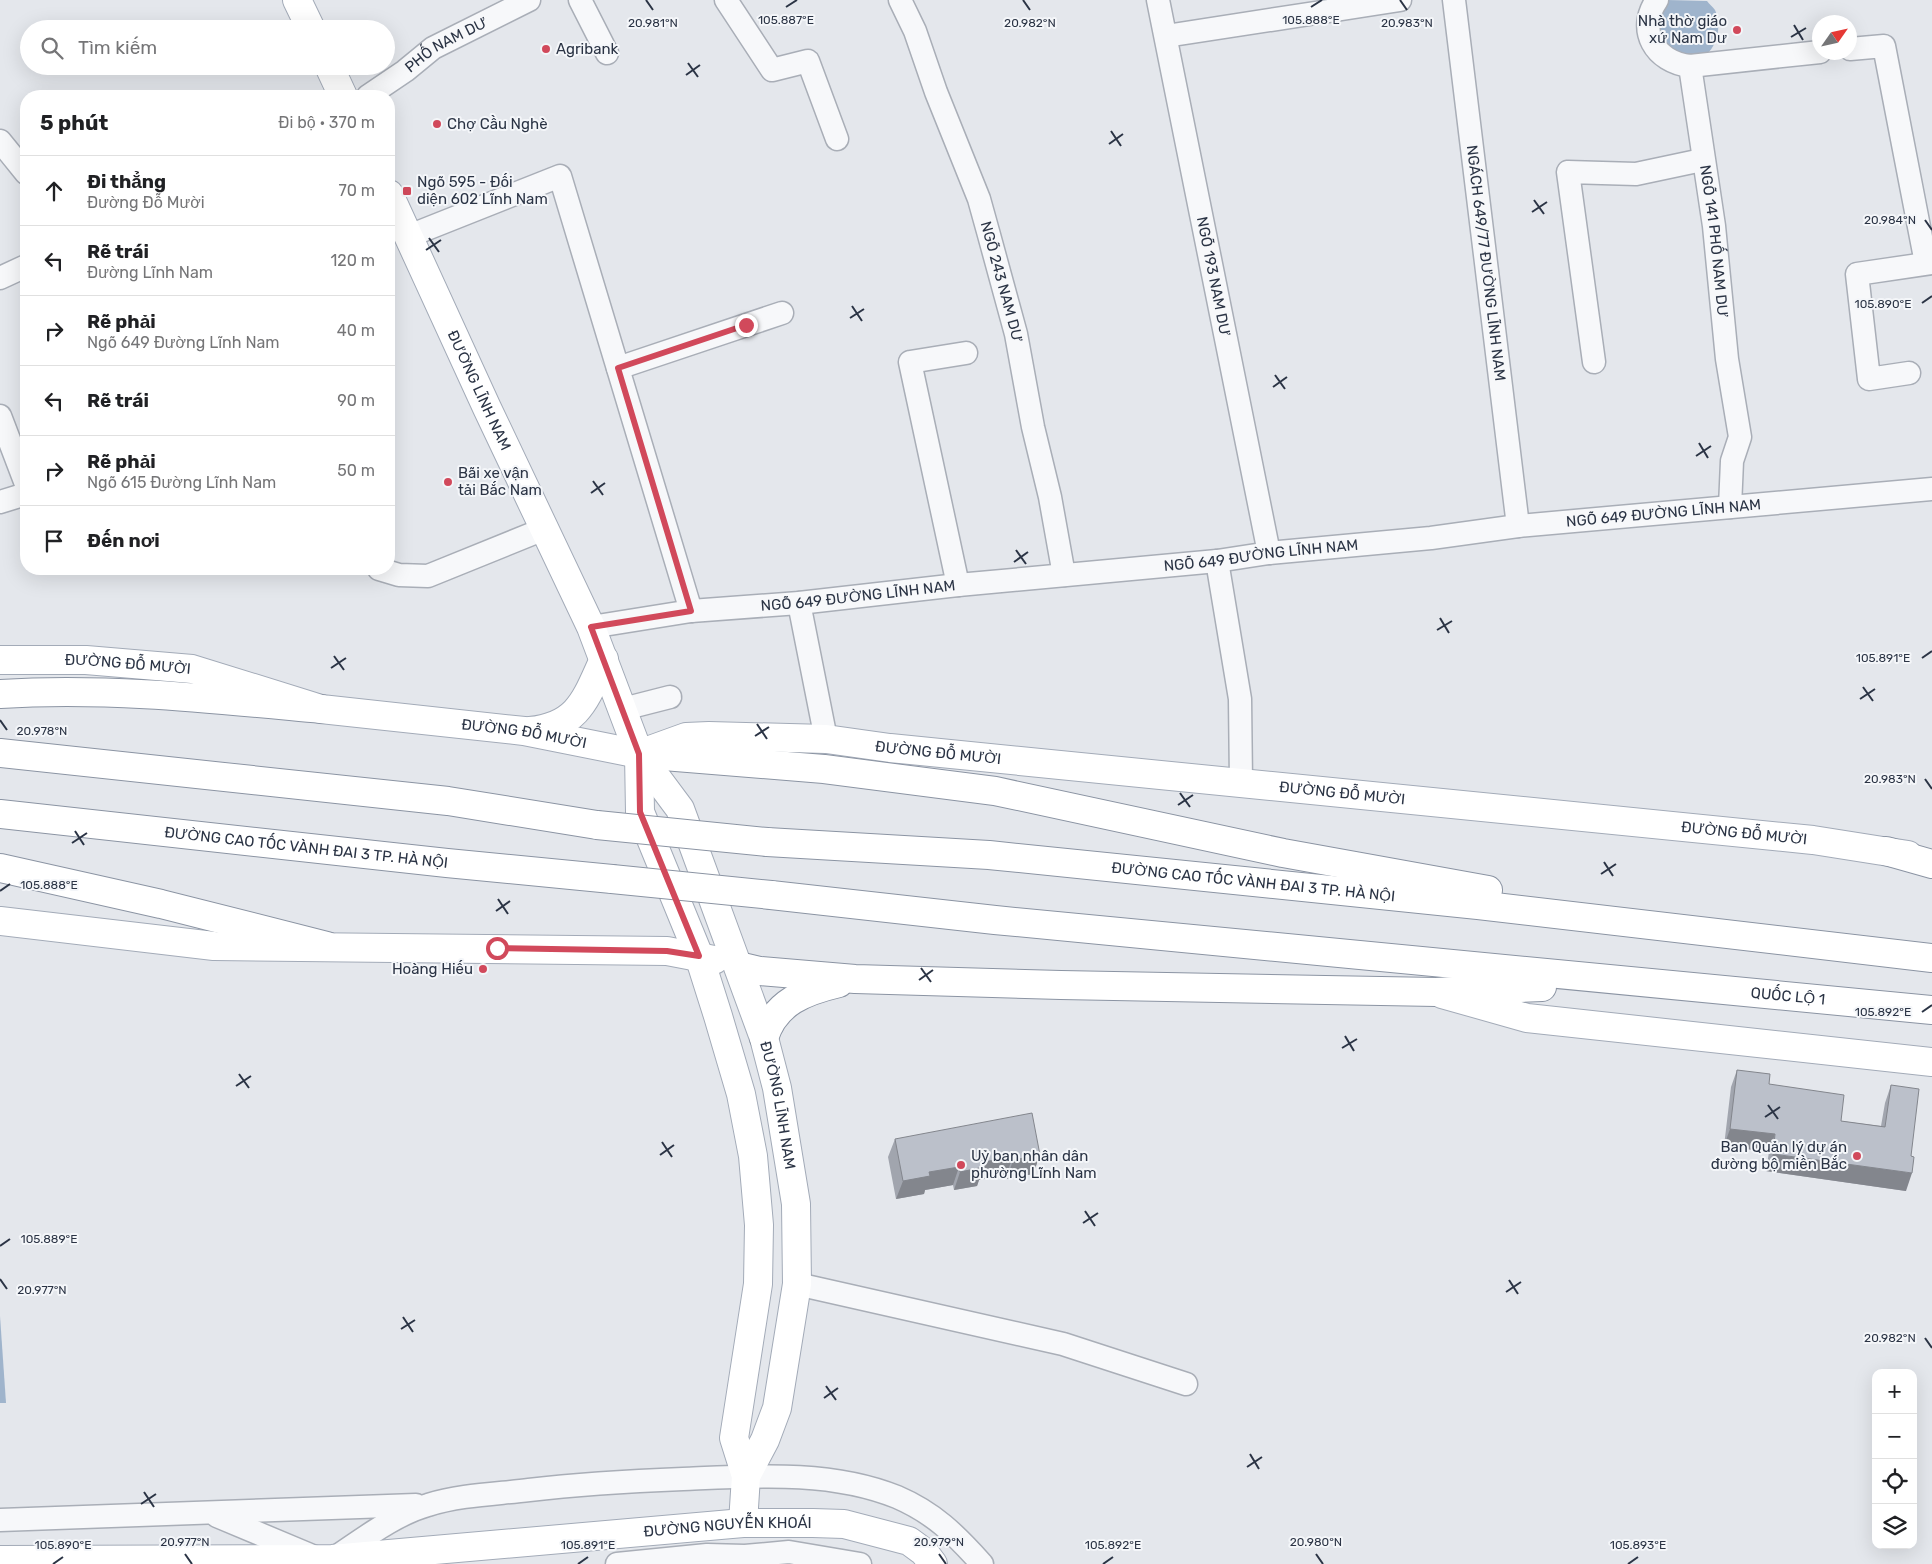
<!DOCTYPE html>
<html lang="vi">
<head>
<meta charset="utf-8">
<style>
  :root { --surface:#fff; --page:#f2f2f2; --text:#202124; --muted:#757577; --line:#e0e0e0 }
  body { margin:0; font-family:Rubik,sans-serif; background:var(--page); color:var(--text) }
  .controls { position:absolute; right:15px; bottom:15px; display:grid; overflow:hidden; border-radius:10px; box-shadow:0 5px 20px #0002 }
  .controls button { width:45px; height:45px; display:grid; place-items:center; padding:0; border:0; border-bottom:1px solid var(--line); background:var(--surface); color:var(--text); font:25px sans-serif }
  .compass { position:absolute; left:1812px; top:15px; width:45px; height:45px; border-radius:50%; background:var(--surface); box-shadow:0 5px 20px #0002; rotate:56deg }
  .stop { position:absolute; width:15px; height:15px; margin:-11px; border:4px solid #d1495b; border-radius:50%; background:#fff }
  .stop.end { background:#d1495b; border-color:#fff; box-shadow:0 1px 5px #0008 }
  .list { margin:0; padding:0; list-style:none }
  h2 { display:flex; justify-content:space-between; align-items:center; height:65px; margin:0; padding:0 20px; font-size:21px }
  h2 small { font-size:16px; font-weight:400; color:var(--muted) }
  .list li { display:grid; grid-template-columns:32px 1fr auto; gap:15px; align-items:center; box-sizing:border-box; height:70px; padding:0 20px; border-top:1px solid var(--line) }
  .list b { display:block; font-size:19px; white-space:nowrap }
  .list p { margin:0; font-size:16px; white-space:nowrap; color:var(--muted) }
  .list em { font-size:16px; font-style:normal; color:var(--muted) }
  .icon { flex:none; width:28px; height:28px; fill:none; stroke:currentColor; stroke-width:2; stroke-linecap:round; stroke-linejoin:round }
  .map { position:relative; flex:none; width:1932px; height:1564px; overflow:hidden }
  .search { position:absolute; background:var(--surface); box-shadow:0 5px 20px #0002; left:20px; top:20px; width:375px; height:55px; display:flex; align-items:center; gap:12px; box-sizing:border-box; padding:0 18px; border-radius:28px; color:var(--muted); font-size:19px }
  .panel { position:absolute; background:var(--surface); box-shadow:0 5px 20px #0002; left:20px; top:90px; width:375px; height:485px; border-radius:20px }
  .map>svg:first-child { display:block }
  .water { fill:#9fb4cc }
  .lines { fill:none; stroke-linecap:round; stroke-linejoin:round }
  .minor-casing { stroke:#a9aeb7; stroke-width:25 }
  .major-casing { stroke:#a3abb8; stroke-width:30 }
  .highway-casing { stroke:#8b94a3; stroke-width:30 }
  .minor { stroke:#f7f8fa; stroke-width:22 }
  .major { stroke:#fff; stroke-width:28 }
  .highway { stroke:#fff; stroke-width:28 }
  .highway-bridge-casing { stroke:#8b94a3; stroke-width:30; stroke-linecap:butt }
  .highway-bridge { stroke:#fff; stroke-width:28 }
  .wall { fill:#a1a5ae }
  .shaded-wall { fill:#83868d }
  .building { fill:#bbc0ca; stroke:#83868d }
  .route { stroke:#d1495b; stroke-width:6 }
  .ticks { fill:none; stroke:#2b3445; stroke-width:2 }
  .poi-dot { fill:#d1495b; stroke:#f4f6f9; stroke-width:2 }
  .labels { text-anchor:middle; stroke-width:4; stroke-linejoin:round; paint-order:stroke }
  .poi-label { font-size:15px; fill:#2b3445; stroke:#f4f6f9; text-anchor:start }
  .street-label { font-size:15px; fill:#2b3445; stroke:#f4f6f9 }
  .ticks-label { font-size:12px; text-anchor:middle; fill:#2b3445; stroke:#f4f6f9; stroke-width:4; stroke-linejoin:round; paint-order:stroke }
</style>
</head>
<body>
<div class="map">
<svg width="1932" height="1564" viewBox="0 0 1932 1564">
  <rect width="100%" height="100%" fill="#e4e7ec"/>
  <!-- water -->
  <g class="water">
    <path d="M 1667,0 L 1707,1 C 1709,4 1713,7 1715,10 C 1725,31 1712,66 1684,59 C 1675,57 1665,48 1657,43 L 1661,5 Z"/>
    <polygon points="0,1316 6,1403 0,1403"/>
  </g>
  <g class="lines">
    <!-- minor casing -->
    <g class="minor-casing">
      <g id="minor">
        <polyline points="580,0 607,53"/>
        <polyline points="726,0 772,70 808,61 837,139"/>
        <path id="s1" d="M 900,0 L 915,31 L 936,92 L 979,199 L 989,235 L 1016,334 L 1033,427 L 1050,497 L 1064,575"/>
        <path id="s2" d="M 1158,0 L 1269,553"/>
        <path id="s3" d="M 1454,0 L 1518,526"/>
        <path id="s4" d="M 1657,0 C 1636,30 1655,62 1690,66 L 1714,226 L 1727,359 L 1740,437 L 1732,461 L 1730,507"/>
        <polyline points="1166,36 1400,0"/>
        <polyline points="1850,49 1884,46 1926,263"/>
        <polyline points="1690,66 1820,52"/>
        <path id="s5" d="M 368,96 L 405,71 L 433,48 L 529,0"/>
        <polyline points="0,141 26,173"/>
        <polyline points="409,236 560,176 691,611"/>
        <polyline points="0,278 26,266"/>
        <polyline points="1594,362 1568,172 1636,174 1702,160"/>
        <polyline points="618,368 782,313"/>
        <polyline points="1909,373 1869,379 1857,274 1932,263"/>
        <polyline points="0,416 26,484"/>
        <polyline points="0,502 26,494"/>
        <polyline points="1217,561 1240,699 1241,782"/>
        <polyline points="379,569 399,575 428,576 544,529"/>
        <polyline points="958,585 910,362 966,353"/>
        <polyline points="799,603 826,739"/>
        <path id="s6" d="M 591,627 L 691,611 L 799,603 L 958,585 L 1217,561 L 1269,553 L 1431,538 L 1518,526 L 1932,489"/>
        <polyline points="623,709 670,697"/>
        <polyline points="797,1284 1063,1344 1186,1384"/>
        <polyline points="217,1516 317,1558"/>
        <polyline points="0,1520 416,1505"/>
        <path d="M 333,1559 C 362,1540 393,1515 428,1505 C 460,1495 496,1494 529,1490 C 580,1484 632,1481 683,1479 C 753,1476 831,1470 897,1497 C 934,1513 955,1534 982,1564"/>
        <polyline points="617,1564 707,1555 745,1556 789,1552 860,1564"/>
      </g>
    </g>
    <!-- major casing -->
    <g class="major-casing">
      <g id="major">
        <polyline points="297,0 311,29"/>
        <polyline points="329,66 343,96"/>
        <path id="s7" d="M 389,194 L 487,408 L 591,627 L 639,754 L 680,809 L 764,1038 L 777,1088 L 796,1204 L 797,1284 L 777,1408 L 765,1440 L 746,1476"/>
        <path id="s8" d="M 0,660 L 86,660 L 192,669 L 321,709 L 524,731 L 639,754 L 686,737 L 709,736 L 826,739 L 890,748 L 1813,840 L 1908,855"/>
        <path d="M 530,731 C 579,726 586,698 604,659"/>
        <polyline points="639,754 640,812 699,956 718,1016 741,1094 753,1156 759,1225 758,1284 734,1438 746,1476 743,1523"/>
        <polyline points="0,921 214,946 667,951 714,960"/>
        <polyline points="1442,994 1527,1018 1932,1062"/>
        <path id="s9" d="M 0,1560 L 332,1559 L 743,1523 L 813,1523 L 844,1524 L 909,1541 L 924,1552 L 933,1564"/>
      </g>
    </g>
    <!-- highway casing -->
    <g class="highway-casing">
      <g id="highway">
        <path d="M 0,694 C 107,687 214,699 321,709"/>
        <polyline points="0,753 448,801 597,825"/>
        <polyline points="639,754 824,769 995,791 1283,853 1488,890"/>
        <path id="s10" d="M 0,814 L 447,863 L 612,879"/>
        <path id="s11" d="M 767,842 L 989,855 L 1478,905 L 1932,958"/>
        <polyline points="1886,851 1932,864"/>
        <polyline points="0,868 161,904 327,946"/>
        <path id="s12" d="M 771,895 L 995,920 L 1932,1010"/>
        <polyline points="739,966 760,971 855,979 1061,985 1436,992 1542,987"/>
        <path d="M 764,1038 C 775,1002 805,991 839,983"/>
      </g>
    </g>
    <!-- minor -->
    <use href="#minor" class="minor"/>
    <!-- major -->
    <use href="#major" class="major"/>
    <!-- highway -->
    <use href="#highway" class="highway"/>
    <!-- highway-bridge casing -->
    <g class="highway-bridge-casing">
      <g id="highway-bridge">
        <polyline points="597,825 767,842"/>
        <polyline points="612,879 771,895"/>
      </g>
    </g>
    <!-- highway-bridge -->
    <use href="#highway-bridge" class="highway-bridge"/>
  </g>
  <!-- wall -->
  <g class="wall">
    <polygon points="1737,1070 1769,1084 1841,1121 1881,1126 1885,1103 1891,1085 1906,1191 1766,1171 1769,1152 1724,1146 1731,1087"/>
    <polygon points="895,1139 1040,1155 1033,1174 1007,1179 1006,1175 979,1180 977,1186 954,1190 953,1185 925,1190 924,1194 896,1199 888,1157"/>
  </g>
  <!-- shaded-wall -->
  <g class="shaded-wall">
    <polygon points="1730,1129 1775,1134 1769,1152 1724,1146"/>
    <polygon points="1773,1154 1912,1173 1906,1191 1766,1171"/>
    <polygon points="1040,1155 1033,1174 1007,1179 1013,1160"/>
    <polygon points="1013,1157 1006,1175 979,1180 977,1186 954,1190 960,1172 983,1162"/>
    <polygon points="959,1167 953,1185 925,1190 924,1194 896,1199 903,1181 929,1172"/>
  </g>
  <!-- building -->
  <g class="building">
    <polygon points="1737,1070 1770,1074 1769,1084 1844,1095 1841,1121 1885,1127 1891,1085 1919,1089 1911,1156 1914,1157 1912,1173 1773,1154 1775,1134 1730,1129"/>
    <polygon points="1032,1113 1040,1155 1013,1160 1013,1157 983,1162 984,1167 960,1172 959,1167 929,1172 930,1176 903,1181 895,1139"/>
  </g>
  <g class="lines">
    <!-- route -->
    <polyline class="route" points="497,948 667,951 699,956 640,812 639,754 591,627 691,611 618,368 746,325"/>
  </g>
  <!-- ticks -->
  <path class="ticks" d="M 646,0 L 653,10M 1023,0 L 1030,10M 1400,0 L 1407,10M 786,7 L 797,0M 1311,7 L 1322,0M 1794,25 L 1803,40M 1791,37 L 1806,28M 688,63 L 698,77M 686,75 L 700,65M 1111,131 L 1121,146M 1109,144 L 1123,134M 1534,200 L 1544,214M 1532,212 L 1547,202M 1925,220 L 1932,230M 429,238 L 439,252M 426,250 L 441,240M 1922,303 L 1932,296M 852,306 L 862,321M 850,318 L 864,309M 1275,375 L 1285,389M 1273,387 L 1287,377M 1699,443 L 1708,458M 1696,456 L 1711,446M 593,481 L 603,495M 591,493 L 605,483M 1016,550 L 1026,564M 1014,562 L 1028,552M 1440,618 L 1449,633M 1437,630 L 1452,621M 334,656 L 344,670M 1922,658 L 1932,651M 331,668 L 346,658M 1863,687 L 1873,701M 1860,699 L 1875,689M 0,720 L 7,730M 757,724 L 767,739M 755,736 L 769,727M 1925,779 L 1932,789M 1180,793 L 1190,807M 1178,805 L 1193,795M 75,831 L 84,845M 72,843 L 87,833M 1604,862 L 1613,876M 1601,874 L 1616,864M 0,891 L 10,884M 498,899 L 508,914M 496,911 L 510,901M 921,968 L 931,982M 919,980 L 933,970M 1922,1012 L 1932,1005M 1345,1036 L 1354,1051M 1342,1048 L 1357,1039M 239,1074 L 249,1088M 236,1086 L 251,1076M 1768,1105 L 1778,1119M 1765,1117 L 1780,1107M 662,1142 L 672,1157M 660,1155 L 674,1145M 1085,1211 L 1095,1226M 1083,1223 L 1098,1213M 0,1246 L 10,1239M 0,1279 L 7,1289M 1509,1280 L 1518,1294M 1506,1292 L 1521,1282M 403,1317 L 413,1332M 401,1329 L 415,1320M 1925,1338 L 1932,1348M 826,1386 L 836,1400M 824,1398 L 838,1388M 1250,1454 L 1259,1469M 1247,1467 L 1262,1457M 144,1492 L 154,1507M 141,1504 L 156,1494M 185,1554 L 192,1564M 939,1554 L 946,1564M 1316,1554 L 1323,1564M 53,1564 L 63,1557M 578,1564 L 588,1557M 1103,1564 L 1113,1557M 1628,1564 L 1638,1557"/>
  <!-- markers -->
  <g class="poi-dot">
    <circle cx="1737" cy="30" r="5"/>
    <circle cx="546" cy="49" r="5"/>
    <circle cx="437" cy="124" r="5"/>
    <rect x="402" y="186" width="10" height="10" rx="2.5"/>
    <circle cx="448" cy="482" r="5"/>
    <circle cx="483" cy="969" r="5"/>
    <circle cx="1857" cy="1156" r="5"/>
    <circle cx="961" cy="1165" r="5"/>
  </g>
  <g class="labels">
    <!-- poi labels -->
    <g class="poi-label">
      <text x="1727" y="26" text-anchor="end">Nhà thờ giáo<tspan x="1727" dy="17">xứ Nam Dư</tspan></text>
      <text x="556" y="54">Agribank</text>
      <text x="447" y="129">Chợ Cầu Nghè</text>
      <text x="417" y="187">Ngõ 595 - Đối<tspan x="417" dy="17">diện 602 Lĩnh Nam</tspan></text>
      <text x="458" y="478">Bãi xe vận<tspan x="458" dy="17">tải Bắc Nam</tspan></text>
      <text x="473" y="974" text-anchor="end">Hoàng Hiếu</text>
      <text x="1847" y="1152" text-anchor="end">Ban Quản lý dự án<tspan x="1847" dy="17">đường bộ miền Bắc</tspan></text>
      <text x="971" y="1161">Uỷ ban nhân dân<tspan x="971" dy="17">phường Lĩnh Nam</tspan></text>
    </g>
    <!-- street labels -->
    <g class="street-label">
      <text dy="5" stroke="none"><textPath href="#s5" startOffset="94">PHỐ NAM DƯ</textPath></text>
      <text dy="5" stroke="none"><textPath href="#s4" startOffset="268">NGÕ 141 PHỐ NAM DƯ</textPath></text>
      <text dy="5" stroke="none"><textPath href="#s3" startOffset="265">NGÁCH 649/77 ĐƯỜNG LĨNH NAM</textPath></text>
      <text dy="5" stroke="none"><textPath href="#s2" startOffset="282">NGÕ 193 NAM DƯ</textPath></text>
      <text dy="5" stroke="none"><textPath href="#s1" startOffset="300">NGÕ 243 NAM DƯ</textPath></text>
      <text dy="5" stroke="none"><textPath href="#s7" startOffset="216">ĐƯỜNG LĨNH NAM</textPath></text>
      <text dy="5" stroke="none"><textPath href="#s6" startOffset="1079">NGÕ 649 ĐƯỜNG LĨNH NAM</textPath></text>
      <text dy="5" stroke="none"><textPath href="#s6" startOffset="674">NGÕ 649 ĐƯỜNG LĨNH NAM</textPath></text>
      <text dy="5" stroke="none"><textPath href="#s6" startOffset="269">NGÕ 649 ĐƯỜNG LĨNH NAM</textPath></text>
      <text dy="5" stroke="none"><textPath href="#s8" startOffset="128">ĐƯỜNG ĐỖ MƯỜI</textPath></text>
      <text dy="5" stroke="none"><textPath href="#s8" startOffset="532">ĐƯỜNG ĐỖ MƯỜI</textPath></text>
      <text dy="5" stroke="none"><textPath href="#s8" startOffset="952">ĐƯỜNG ĐỖ MƯỜI</textPath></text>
      <text dy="5" stroke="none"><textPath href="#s8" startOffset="1358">ĐƯỜNG ĐỖ MƯỜI</textPath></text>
      <text dy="5" stroke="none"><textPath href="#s8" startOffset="1762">ĐƯỜNG ĐỖ MƯỜI</textPath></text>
      <text dy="5" stroke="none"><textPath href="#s10" startOffset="308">ĐƯỜNG CAO TỐC VÀNH ĐAI 3 TP. HÀ NỘI</textPath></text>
      <text dy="5" stroke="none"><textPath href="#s11" startOffset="488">ĐƯỜNG CAO TỐC VÀNH ĐAI 3 TP. HÀ NỘI</textPath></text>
      <text dy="5" stroke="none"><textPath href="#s12" startOffset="1022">QUỐC LỘ 1</textPath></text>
      <text dy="5" stroke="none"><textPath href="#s7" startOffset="995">ĐƯỜNG LĨNH NAM</textPath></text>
      <text dy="5" stroke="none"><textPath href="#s9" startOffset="729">ĐƯỜNG NGUYỄN KHOÁI</textPath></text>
    </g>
  </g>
  <g class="ticks-label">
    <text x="786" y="24">105.887°E</text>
    <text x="1311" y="24">105.888°E</text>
    <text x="653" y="27">20.981°N</text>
    <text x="1030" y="27">20.982°N</text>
    <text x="1407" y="27">20.983°N</text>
    <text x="1890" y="224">20.984°N</text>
    <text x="1883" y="308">105.890°E</text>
    <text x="1883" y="662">105.891°E</text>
    <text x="42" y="735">20.978°N</text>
    <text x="1890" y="783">20.983°N</text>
    <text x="49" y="889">105.888°E</text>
    <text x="1883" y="1016">105.892°E</text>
    <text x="49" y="1243">105.889°E</text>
    <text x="42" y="1294">20.977°N</text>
    <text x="1890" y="1342">20.982°N</text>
    <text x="185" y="1546">20.977°N</text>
    <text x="939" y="1546">20.979°N</text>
    <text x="1316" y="1546">20.980°N</text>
    <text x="63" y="1549">105.890°E</text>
    <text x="588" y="1549">105.891°E</text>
    <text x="1113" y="1549">105.892°E</text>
    <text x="1638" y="1549">105.893°E</text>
  </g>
</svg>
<div class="controls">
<button>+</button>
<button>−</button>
<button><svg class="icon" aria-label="locate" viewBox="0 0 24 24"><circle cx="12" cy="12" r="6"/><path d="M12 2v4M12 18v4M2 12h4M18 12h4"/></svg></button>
<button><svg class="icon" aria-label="layers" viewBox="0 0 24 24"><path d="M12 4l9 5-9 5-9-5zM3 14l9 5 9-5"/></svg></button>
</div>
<svg class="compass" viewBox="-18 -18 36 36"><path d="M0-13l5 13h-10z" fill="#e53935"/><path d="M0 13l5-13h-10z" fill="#757577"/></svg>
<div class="stop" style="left:497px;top:948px"></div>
<div class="stop end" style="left:746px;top:325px"></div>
<div class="search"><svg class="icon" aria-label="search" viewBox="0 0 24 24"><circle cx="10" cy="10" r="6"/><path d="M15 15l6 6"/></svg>Tìm kiếm</div>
<section class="panel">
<h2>5 phút<small>Đi bộ · 370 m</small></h2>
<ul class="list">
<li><svg class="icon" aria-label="ahead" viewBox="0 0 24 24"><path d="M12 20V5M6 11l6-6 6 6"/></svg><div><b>Đi thẳng</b><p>Đường Đỗ Mười</p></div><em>70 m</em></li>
<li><svg class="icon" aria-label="left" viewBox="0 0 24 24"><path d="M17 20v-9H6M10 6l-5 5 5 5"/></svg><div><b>Rẽ trái</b><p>Đường Lĩnh Nam</p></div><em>120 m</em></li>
<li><svg class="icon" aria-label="right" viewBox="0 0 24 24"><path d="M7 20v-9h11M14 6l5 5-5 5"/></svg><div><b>Rẽ phải</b><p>Ngõ 649 Đường Lĩnh Nam</p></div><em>40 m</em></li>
<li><svg class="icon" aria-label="left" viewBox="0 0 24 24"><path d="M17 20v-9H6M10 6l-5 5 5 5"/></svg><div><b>Rẽ trái</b></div><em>90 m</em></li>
<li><svg class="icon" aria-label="right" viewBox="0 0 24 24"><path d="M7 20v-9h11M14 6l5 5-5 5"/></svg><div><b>Rẽ phải</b><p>Ngõ 615 Đường Lĩnh Nam</p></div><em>50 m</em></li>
<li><svg class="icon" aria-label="arrive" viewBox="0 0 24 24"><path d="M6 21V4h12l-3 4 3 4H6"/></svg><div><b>Đến nơi</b></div></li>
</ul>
</section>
</div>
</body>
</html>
